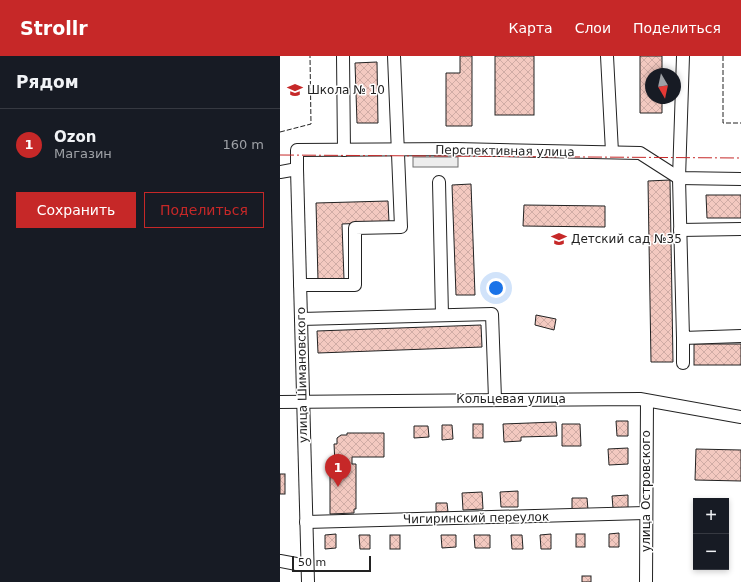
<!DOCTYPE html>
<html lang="ru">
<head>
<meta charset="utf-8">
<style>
  :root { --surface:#171b24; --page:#242831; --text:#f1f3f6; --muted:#9ea1a6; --line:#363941; --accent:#c62828 }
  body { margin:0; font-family:"DejaVu Sans",sans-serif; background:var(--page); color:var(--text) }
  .controls { position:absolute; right:12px; bottom:12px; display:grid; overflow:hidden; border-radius:0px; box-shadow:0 2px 6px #0003 }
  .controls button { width:36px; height:36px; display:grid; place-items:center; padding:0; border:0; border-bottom:1px solid var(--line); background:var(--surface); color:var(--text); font:20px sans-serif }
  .compass { position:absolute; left:365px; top:12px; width:36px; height:36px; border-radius:50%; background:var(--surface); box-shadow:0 2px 6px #0003; rotate:171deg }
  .scale { position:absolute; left:12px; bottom:10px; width:79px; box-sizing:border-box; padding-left:4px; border:2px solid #222; border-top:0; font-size:11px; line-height:14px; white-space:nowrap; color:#222; -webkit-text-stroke:3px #fff; paint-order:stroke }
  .you { position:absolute; left:216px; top:232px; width:14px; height:14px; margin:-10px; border:3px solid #fff; border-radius:50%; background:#1a73e8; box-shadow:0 0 0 6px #1a73e833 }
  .badge { display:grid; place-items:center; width:26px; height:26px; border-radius:50%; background:var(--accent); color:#fff; font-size:13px; font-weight:700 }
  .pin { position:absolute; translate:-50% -33px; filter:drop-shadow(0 1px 2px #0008) }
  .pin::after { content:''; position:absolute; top:21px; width:14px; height:12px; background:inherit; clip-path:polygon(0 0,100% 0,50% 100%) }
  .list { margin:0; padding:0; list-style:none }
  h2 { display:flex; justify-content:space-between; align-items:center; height:52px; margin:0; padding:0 16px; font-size:17px }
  h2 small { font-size:13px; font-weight:400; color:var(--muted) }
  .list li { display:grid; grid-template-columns:26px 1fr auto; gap:12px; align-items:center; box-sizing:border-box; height:72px; padding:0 16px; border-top:1px solid var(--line) }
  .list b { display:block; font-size:15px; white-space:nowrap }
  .list p { margin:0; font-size:13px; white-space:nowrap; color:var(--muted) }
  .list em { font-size:13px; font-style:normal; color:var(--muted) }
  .actions { display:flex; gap:8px; padding:12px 16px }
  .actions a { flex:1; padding:9px 0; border:1px solid var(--accent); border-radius:0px; text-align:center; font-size:14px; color:var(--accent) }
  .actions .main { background:var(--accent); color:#fff }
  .map { position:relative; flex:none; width:461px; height:526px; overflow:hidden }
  header { display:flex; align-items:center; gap:24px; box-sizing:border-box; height:56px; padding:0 20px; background:var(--accent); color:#fff }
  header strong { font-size:19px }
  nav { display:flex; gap:22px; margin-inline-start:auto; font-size:14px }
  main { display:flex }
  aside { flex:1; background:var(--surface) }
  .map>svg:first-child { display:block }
  .parking { fill:#ededed; stroke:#6f6f6f }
  .building { fill:url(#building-cross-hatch); stroke:#222 }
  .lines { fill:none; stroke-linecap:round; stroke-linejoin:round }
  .minor-casing { stroke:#222; stroke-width:14 }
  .minor { stroke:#fff; stroke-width:12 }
  .fence { stroke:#222; stroke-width:1; stroke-dasharray:5 2; stroke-linecap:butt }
  .power { stroke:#c62828; stroke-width:1; stroke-dasharray:14 3 2 3; stroke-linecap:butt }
  .labels { text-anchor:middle; stroke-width:3; stroke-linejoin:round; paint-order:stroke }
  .poi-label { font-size:12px; fill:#222; stroke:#fff; text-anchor:start }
  .street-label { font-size:12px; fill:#222; stroke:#fff }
</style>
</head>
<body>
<header>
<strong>Strollr</strong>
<nav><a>Карта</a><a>Слои</a><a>Поделиться</a></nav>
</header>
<main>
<aside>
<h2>Рядом<small></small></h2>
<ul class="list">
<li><span class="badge">1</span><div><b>Ozon</b><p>Магазин</p></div><em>160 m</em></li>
</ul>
<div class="actions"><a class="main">Сохранить</a><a>Поделиться</a></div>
</aside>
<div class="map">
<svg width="461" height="526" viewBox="0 0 461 526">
  <defs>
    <pattern id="building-cross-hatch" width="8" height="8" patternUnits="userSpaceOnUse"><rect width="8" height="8" fill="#f3c9c0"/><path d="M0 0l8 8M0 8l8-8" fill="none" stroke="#d0aca5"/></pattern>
  </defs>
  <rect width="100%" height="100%" fill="#fff"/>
  <!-- parking -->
  <rect class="parking" x="133" y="101" width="45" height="10"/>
  <!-- building -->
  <g class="building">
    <polygon points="180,0 192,0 192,70 166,70 166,17 180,17"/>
    <rect x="215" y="0" width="39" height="59"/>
    <polygon points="360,0 382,0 382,18 371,18 371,42 382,42 382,57 360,57"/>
    <polygon points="97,6 98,67 77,67 75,7"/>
    <polygon points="390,124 393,306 371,306 368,125"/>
    <polygon points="191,128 195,239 176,239 172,129"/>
    <polygon points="426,139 461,139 461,162 427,162"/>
    <polygon points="108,145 109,166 62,168 64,223 38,224 36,147"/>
    <polygon points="244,149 325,150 325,171 243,170"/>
    <polygon points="256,259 276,263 274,274 255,269"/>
    <polygon points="201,269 202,291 38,297 37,275"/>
    <rect x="414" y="288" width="47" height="21"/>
    <polygon points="336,365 348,365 348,380 337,380"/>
    <polygon points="276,366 277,380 241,381 241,385 224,386 223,368"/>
    <rect x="193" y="368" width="10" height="14"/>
    <polygon points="282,368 300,368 301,390 282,390"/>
    <polygon points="162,369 172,369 173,383 162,384"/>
    <polygon points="134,370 148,370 149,381 134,382"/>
    <polygon points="67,377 104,377 104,401 72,401 72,408 76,408 76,453 74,453 74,457 50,458 50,408 55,408 54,388 57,388 57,382 61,379 67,379"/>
    <polygon points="348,392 348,408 329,409 328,393"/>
    <polygon points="416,393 461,394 461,425 415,424"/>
    <rect x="0" y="418" width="5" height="20"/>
    <polygon points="238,435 238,451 221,451 220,436"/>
    <polygon points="202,436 203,453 183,454 182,437"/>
    <polygon points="348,439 348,452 333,452 332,440"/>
    <polygon points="292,442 307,442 308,454 292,455"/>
    <polygon points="156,447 167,447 168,456 156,456"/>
    <polygon points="339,477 339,491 329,491 329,478"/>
    <polygon points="56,478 56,492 45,493 45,479"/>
    <polygon points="271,478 271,493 261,493 260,479"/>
    <rect x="296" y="478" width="9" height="13"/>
    <polygon points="79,479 90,479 90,493 80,493"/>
    <rect x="110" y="479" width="10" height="14"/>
    <polygon points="161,479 176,479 176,491 162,492"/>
    <polygon points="194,479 210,479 210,492 195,492"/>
    <polygon points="231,479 242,479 243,493 232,493"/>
    <rect x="302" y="520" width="9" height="6"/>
  </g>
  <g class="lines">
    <!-- minor casing -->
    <g class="minor-casing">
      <g id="minor">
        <polyline points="63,0 64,94"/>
        <polyline points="327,0 332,96"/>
        <polyline points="403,0 399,122 403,282 461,280"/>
        <polyline points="17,113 28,526"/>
        <polyline points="0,116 17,113 17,94 176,93 360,97 399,122 461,123"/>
        <polyline points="159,126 162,259"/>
        <polyline points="400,174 461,173"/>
        <polyline points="20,229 75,229 75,172 121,171 114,0"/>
        <polyline points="21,263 212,258 215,343"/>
        <polyline points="403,282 403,307"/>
        <polyline points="0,346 360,343 461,361"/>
        <polyline points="26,466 365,457"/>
        <polyline points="0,505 27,510"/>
        <polyline points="366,526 367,345"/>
      </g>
    </g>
    <!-- minor -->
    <use href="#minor" class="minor"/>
    <!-- fence -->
    <g class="fence">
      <polyline points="443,0 443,67 461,67"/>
      <polyline points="0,76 31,68 30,0"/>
    </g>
    <!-- power -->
    <polyline class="power" points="0,99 461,102"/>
  </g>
  <!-- icons -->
  <defs>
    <g id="school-bare" transform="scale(1.2)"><path d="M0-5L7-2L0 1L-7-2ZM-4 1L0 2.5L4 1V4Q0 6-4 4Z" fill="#c62828" stroke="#fff" stroke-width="2.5" paint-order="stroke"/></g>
  </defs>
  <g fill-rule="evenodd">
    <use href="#school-bare" x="15" y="34"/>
    <use href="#school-bare" x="279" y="183"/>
  </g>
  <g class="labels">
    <!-- poi labels -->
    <g class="poi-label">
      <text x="27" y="38">Школа № 10</text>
      <text x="291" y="187">Детский сад №35</text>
    </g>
    <!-- street labels -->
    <g class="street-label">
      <text transform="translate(225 95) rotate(1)" y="4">Перспективная улица</text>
      <text transform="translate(22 319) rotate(-91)" y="4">улица Шимановского</text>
      <text x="231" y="347">Кольцевая улица</text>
      <text transform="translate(366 435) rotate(-90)" y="4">улица Островского</text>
      <text transform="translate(196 462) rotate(-1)" y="4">Чигиринский переулок</text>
    </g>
  </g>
</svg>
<div class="controls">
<button>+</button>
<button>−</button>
</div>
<svg class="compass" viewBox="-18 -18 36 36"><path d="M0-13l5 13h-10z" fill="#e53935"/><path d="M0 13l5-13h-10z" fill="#9ea1a6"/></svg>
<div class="scale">50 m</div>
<div class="you"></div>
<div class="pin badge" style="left:58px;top:431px">1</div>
</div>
</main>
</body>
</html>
